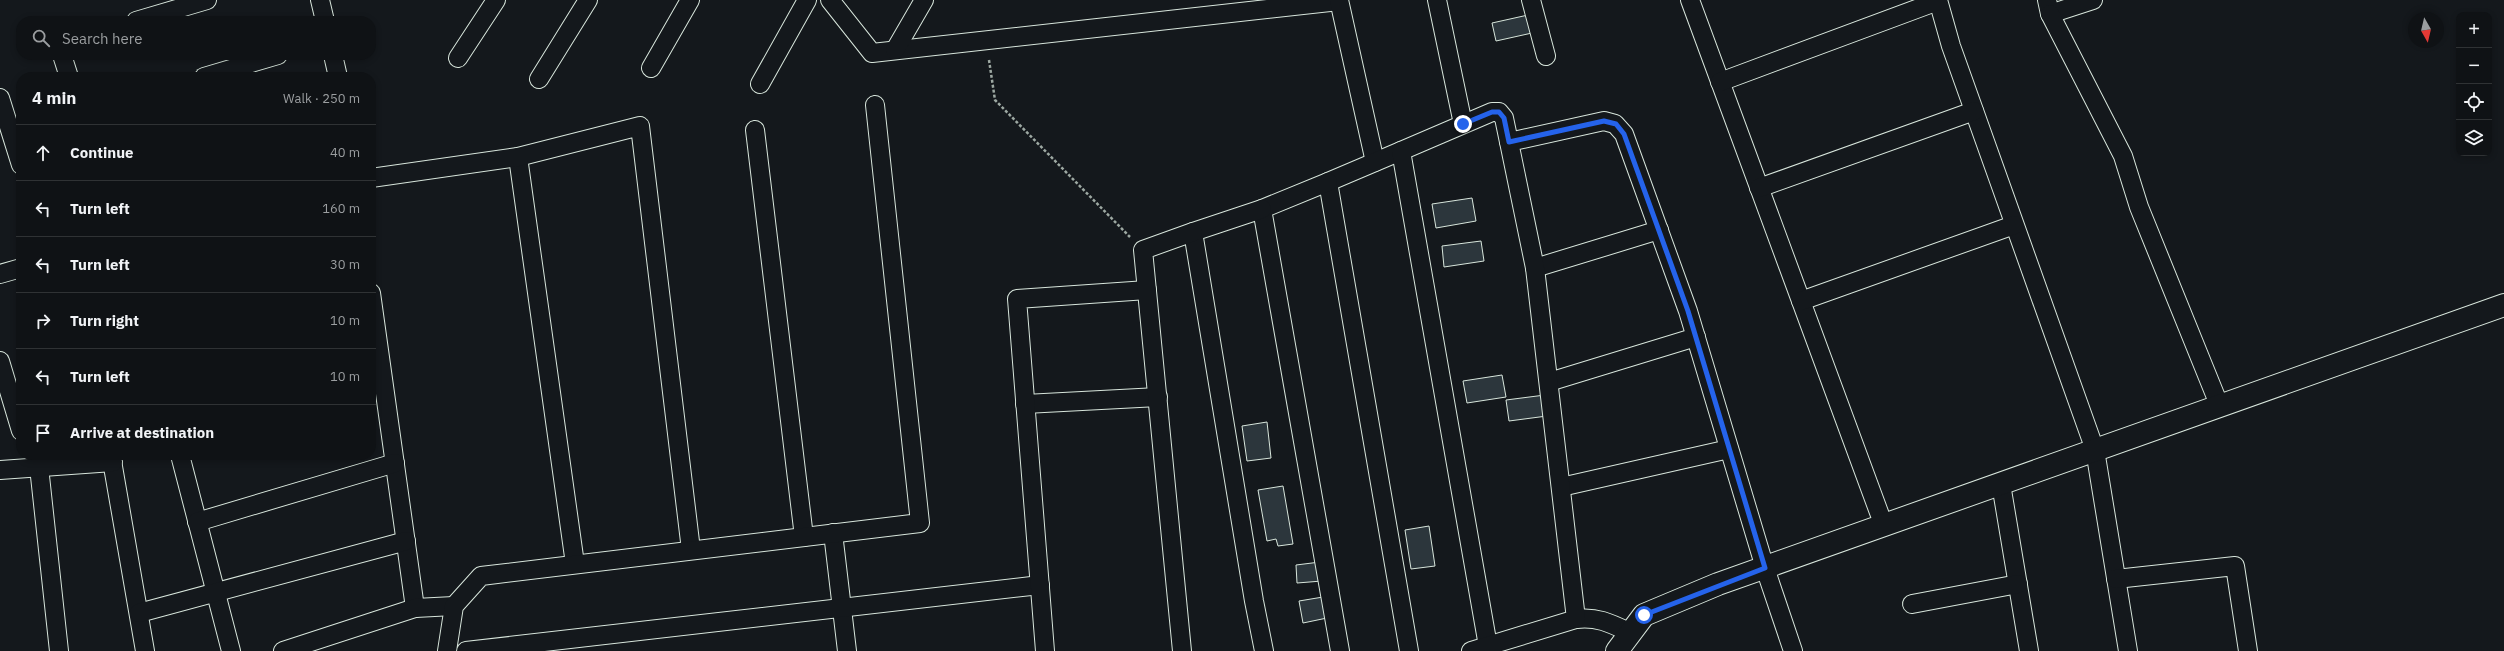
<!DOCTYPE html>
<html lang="en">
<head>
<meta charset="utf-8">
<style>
  :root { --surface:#0f1215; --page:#181b1e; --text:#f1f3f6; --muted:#9b9ea0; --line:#2f3234 }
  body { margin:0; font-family:"IBM Plex Sans",sans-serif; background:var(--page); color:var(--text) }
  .controls { position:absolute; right:12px; top:12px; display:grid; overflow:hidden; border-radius:8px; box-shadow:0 2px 6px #0003 }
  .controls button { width:36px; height:36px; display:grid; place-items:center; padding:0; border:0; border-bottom:1px solid var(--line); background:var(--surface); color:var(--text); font:20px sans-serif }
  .compass { position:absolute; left:2408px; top:12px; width:36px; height:36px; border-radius:50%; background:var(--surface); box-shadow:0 2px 6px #0003; rotate:172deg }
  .stop { position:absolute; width:12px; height:12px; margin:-9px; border:3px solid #2563eb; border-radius:50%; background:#fff }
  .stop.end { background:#2563eb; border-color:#fff; box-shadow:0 1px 4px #0008 }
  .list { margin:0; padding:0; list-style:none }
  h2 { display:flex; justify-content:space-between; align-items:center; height:52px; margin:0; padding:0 16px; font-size:17px }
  h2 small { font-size:13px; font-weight:400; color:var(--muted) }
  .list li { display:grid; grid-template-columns:26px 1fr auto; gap:12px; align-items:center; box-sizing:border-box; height:56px; padding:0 16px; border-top:1px solid var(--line) }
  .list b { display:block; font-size:15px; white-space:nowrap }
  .list em { font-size:13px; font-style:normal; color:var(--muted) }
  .icon { flex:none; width:22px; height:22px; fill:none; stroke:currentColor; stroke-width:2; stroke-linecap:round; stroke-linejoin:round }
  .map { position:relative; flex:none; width:2504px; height:651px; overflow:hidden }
  .search { position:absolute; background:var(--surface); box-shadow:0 2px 6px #0003; left:16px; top:16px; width:360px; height:44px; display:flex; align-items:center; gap:10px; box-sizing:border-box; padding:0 14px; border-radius:16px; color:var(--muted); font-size:15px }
  .panel { position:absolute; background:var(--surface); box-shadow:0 2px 6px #0003; left:16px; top:72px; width:360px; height:388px; border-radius:16px }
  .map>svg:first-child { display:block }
  .building { fill:#2c363c; stroke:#d8e6dc }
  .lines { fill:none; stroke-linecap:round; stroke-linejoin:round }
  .street-casing { stroke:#d8e6dc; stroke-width:20 }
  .secondary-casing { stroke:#d8e6dc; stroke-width:24 }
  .path { stroke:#9da8a2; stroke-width:2.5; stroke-dasharray:3 2; stroke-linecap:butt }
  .street { stroke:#14181c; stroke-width:18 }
  .secondary { stroke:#14181c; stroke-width:22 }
  .route { stroke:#2563eb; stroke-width:5 }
</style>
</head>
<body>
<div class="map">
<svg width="2504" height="651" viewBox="0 0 2504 651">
  <rect width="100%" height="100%" fill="#14181c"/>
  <!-- building -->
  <g class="building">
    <polygon points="1528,15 1532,33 1496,41 1492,23"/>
    <polygon points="1472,198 1476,221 1436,228 1432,204"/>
    <polygon points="1481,241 1484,261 1444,267 1442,246"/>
    <polygon points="1502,375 1506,397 1467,403 1463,381"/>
    <polygon points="1545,395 1547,416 1509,421 1506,400"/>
    <polygon points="1267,422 1271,458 1247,461 1242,426"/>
    <polygon points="1283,486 1293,544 1278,546 1276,539 1267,541 1258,490"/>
    <polygon points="1429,526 1435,566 1411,569 1405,530"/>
    <polygon points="1320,562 1322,581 1297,583 1296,565"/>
    <polygon points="1323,597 1327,618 1303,623 1299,601"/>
  </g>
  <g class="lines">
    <!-- street casing -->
    <g class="street-casing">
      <g id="street">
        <polyline points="320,0 325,21"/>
        <polyline points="830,0 872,53 1339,1"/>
        <polyline points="1339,0 1375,162"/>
        <polyline points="1437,0 1463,124"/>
        <polyline points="1531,0 1546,56"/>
        <polyline points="1690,0 1884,526"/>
        <polyline points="1938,0 1951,46 2095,450 2128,651"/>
        <polyline points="2047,0 2050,14 2093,0"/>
        <polyline points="2050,14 2123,156 2139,207 2220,407"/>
        <polyline points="136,21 207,0"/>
        <polyline points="895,50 924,0"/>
        <polyline points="62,55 69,77"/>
        <polyline points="333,55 338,77"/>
        <polyline points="458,58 496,0"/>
        <polyline points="651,68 690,0"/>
        <polyline points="204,77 278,55"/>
        <polyline points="539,79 588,0"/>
        <polyline points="1720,82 1938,1"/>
        <polyline points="760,84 807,0"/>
        <polyline points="0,98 21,165"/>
        <polyline points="755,130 804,537"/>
        <polyline points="1401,151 1328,182 1409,651"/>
        <polyline points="518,157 575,564"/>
        <polyline points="371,178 518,157 640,126 691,550"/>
        <polyline points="1328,182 1262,209 1340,651"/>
        <polyline points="1759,188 1974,111"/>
        <polyline points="1262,209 1193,232 1254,601 1264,651"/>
        <polyline points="1535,268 1659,230"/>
        <polyline points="0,274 21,268"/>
        <polyline points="371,293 415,608"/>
        <polyline points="1801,301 2014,225"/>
        <polyline points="0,361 21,431"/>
        <polyline points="1549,382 1696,337"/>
        <polyline points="1025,404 1158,397"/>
        <polyline points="111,455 145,651"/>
        <polyline points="180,455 231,651"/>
        <polyline points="39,467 59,651"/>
        <polyline points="0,470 113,462"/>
        <polyline points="2001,484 2029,651"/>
        <polyline points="1561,487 1729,449"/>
        <polyline points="197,522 395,463"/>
        <polyline points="833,533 847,651"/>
        <polyline points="2116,579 2235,566 2248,651"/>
        <polyline points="1912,604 2018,584"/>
        <polyline points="139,613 406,541"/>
        <path d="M 1576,619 C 1597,616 1612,624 1631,633"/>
        <polyline points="1488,646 1401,151 1492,112 1499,112 1504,118 1509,142"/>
        <polyline points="283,651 415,608 454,606"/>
        <polyline points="447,651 454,606 481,576 920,523 875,105"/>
        <polyline points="466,651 1040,585"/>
        <polyline points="1045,651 1017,299 1147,290"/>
        <polyline points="1182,651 1143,250 1193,232"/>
        <polyline points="1471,651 1576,619 1535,268 1509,142 1604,121 1615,124 1624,134 1688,311 1765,568 1793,651"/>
      </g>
    </g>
    <!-- secondary casing -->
    <g class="secondary-casing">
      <polyline id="secondary" points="1617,651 1644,615 1718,584 2504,305"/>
    </g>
    <!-- path -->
    <polyline class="path" points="989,60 995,100 1130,237"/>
    <!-- street -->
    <use href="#street" class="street"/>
    <!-- secondary -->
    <use href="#secondary" class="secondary"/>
  </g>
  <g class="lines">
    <!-- route -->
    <polyline class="route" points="1463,124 1492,112 1499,112 1504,118 1509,142 1604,121 1616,124 1624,134 1688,311 1765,568 1644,615"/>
  </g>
</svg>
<div class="controls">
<button>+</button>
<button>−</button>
<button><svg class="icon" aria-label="locate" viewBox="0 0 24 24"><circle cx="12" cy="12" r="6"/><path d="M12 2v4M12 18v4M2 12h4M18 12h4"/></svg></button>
<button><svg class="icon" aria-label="layers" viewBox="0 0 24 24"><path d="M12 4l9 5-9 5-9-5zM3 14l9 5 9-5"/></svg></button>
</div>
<svg class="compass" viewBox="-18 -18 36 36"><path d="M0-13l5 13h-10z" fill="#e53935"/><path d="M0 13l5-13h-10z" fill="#9b9ea0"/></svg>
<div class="stop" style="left:1644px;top:615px"></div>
<div class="stop end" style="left:1463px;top:124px"></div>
<div class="search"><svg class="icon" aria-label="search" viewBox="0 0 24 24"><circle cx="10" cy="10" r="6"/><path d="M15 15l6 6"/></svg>Search here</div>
<section class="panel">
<h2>4 min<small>Walk · 250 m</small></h2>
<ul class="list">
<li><svg class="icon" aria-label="ahead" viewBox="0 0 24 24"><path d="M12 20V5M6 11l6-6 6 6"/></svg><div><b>Continue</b></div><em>40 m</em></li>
<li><svg class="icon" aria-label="left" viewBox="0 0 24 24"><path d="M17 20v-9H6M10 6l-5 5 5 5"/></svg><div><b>Turn left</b></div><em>160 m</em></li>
<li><svg class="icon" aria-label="left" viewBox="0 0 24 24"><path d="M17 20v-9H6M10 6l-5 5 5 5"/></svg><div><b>Turn left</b></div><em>30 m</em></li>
<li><svg class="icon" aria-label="right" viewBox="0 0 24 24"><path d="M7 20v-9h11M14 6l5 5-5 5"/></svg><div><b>Turn right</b></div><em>10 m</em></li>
<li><svg class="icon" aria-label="left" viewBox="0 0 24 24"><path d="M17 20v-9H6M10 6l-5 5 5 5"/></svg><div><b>Turn left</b></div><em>10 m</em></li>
<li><svg class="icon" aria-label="arrive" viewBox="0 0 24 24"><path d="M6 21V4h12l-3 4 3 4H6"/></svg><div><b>Arrive at destination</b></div></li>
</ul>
</section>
</div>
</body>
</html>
